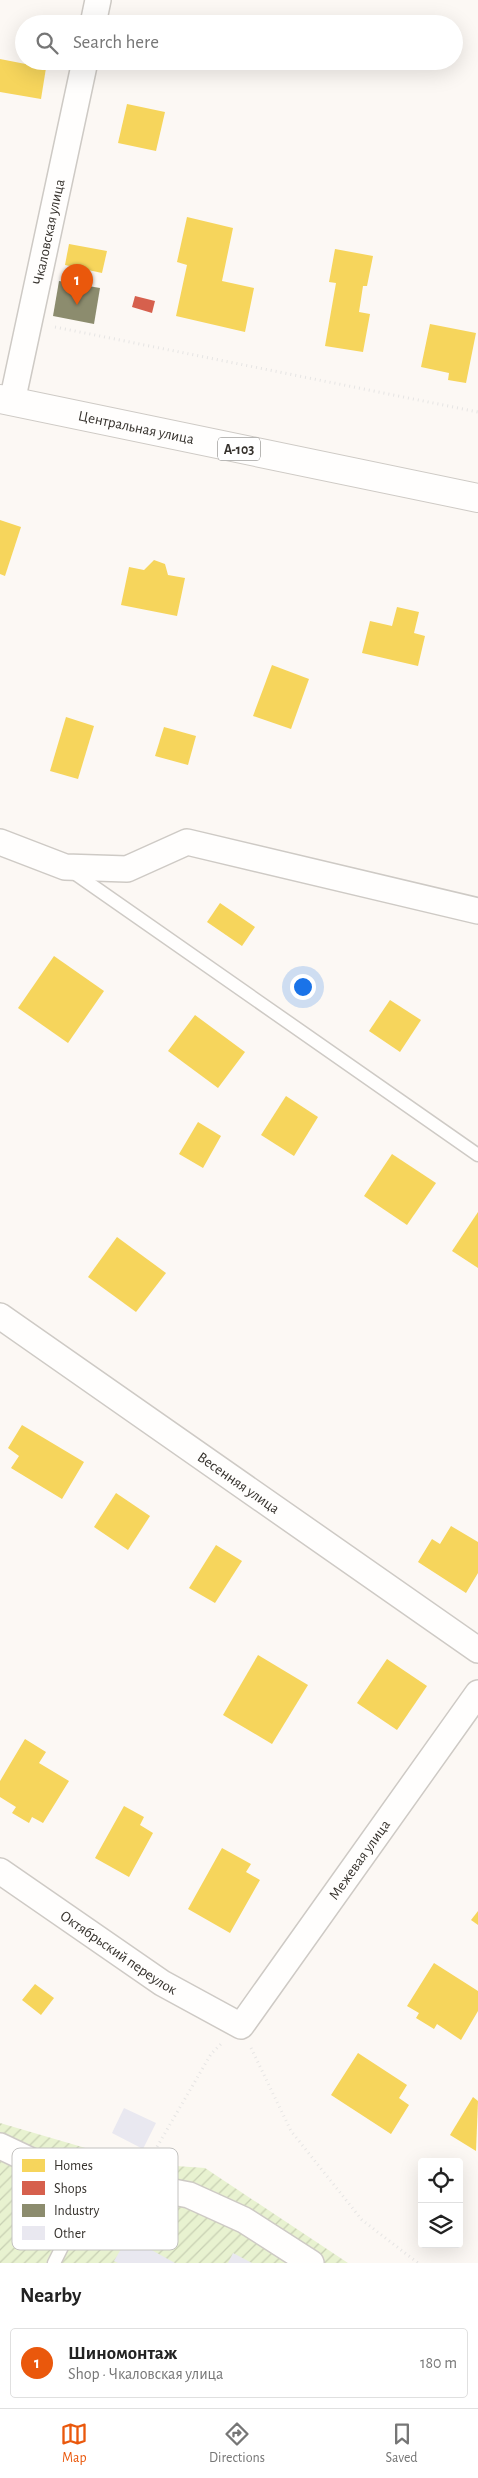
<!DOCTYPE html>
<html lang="en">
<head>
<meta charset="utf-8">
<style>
  :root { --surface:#fff; --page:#f2f2f2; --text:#222; --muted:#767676; --line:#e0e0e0; --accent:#ea580c }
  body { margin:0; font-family:"Alegreya Sans",sans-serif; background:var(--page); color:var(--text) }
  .controls { position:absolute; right:15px; bottom:15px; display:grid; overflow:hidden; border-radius:5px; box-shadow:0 5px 20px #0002 }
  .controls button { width:45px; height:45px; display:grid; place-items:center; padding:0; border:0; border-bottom:1px solid var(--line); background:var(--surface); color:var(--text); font:25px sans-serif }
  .you { position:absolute; left:302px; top:986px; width:18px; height:18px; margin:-12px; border:4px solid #fff; border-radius:50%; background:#1a73e8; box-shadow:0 0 0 8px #1a73e833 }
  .badge { display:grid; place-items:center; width:32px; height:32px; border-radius:50%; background:var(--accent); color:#fff; font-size:16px; font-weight:700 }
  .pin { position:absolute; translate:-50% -41px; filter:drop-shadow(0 1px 2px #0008) }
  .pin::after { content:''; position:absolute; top:26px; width:18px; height:15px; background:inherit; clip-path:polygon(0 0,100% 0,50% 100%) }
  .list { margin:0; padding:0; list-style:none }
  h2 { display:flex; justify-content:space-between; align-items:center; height:65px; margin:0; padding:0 20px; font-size:21px }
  h2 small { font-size:16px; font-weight:400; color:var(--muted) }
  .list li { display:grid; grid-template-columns:32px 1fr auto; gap:15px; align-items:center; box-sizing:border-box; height:70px; margin:0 10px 10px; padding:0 10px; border:1px solid var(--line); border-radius:5px }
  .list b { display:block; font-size:19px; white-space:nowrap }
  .list p { margin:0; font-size:16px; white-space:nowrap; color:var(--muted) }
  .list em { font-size:16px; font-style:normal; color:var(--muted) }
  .icon { flex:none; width:28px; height:28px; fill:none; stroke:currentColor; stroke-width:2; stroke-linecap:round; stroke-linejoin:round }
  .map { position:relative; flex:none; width:478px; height:2263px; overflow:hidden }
  .search { position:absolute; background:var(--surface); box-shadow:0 5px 20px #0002; left:15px; right:15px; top:15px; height:55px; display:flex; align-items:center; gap:12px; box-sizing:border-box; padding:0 18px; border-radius:28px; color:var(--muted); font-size:19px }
  .sheet { height:145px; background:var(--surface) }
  nav { display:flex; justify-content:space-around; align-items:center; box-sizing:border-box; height:70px; border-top:1px solid var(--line); background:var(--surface); font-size:14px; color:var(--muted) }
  nav a { display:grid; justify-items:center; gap:2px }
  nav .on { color:var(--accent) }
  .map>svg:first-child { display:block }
  .garden { fill:url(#garden-furrows) }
  .homes { fill:#f6d55c }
  .shops { fill:#d6604d }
  .industry { fill:#8c8c6e }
  .building { fill:#e9e8f0 }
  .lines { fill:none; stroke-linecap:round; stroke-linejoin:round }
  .service-casing { stroke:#cecac5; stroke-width:15 }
  .minor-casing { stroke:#cecac5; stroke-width:28 }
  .primary-casing { stroke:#cecac5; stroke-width:30 }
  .path { stroke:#e6e5e4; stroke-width:3; stroke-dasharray:1 4; stroke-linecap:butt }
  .service { stroke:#fffefd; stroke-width:12 }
  .minor { stroke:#fffefd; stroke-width:25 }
  .primary { stroke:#fffefd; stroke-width:28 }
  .labels { text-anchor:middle; stroke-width:5; stroke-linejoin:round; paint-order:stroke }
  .shield { fill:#fff; stroke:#72706c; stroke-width:1 }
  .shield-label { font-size:14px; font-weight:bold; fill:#36322d }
  .street-label { font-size:15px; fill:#36322d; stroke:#fff }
  .key { fill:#fff; stroke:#c3c2c0; stroke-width:1 }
  .key-label { font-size:14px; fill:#36322d }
</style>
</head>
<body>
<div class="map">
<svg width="478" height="2263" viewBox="0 0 478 2263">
  <defs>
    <pattern id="garden-furrows" width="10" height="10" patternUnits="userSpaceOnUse" patternTransform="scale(1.25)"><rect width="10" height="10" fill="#e8f2d0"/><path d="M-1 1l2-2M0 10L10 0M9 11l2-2" fill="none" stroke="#c8d0b3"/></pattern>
  </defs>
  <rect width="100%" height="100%" fill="#fcf8f4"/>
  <!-- garden -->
  <polygon class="garden" points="0,2123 130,2161 147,2164 205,2168 348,2263 0,2263"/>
  <!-- homes -->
  <g class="homes">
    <polygon points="0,59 46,68 41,99 0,92"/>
    <polygon points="127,104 165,112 156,151 118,143"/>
    <polygon points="187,217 233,228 222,281 254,288 245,332 176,316 187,265 177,262"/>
    <polygon points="69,244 107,251 102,273 65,265"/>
    <polygon points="335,249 373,256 367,286 363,286 359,312 370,314 363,352 325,346 336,283 329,282"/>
    <polygon points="430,324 476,333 466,383 448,380 449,373 421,367"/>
    <polygon points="0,520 21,527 5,576 0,574"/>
    <polygon points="154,560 165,564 168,575 185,578 177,616 121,605 129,567 144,570"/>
    <polygon points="397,607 419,612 414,633 425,636 418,666 362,653 370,621 392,626"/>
    <polygon points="272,665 309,679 291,729 253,716"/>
    <polygon points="66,717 94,726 78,779 50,771"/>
    <polygon points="164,727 196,736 188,765 155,756"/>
    <polygon points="220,903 255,927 242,946 207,922"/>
    <polygon points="54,956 104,991 68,1043 18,1008"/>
    <polygon points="390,1000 421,1020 400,1052 369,1031"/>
    <polygon points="195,1015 245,1052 218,1088 168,1051"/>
    <polygon points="286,1096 318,1117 294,1156 261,1135"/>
    <polygon points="198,1122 221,1136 203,1168 179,1154"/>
    <polygon points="392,1154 436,1183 407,1225 364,1196"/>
    <polygon points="478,1212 478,1268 452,1251"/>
    <polygon points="117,1237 166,1273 136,1312 88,1277"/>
    <polygon points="22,1425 84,1462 62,1499 11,1468 19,1456 8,1448"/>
    <polygon points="116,1493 150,1516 128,1550 94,1527"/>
    <polygon points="451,1526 478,1542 478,1573 466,1593 418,1562 432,1539 440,1544"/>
    <polygon points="216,1545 242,1561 215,1603 189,1588"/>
    <polygon points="258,1655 308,1685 272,1744 223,1715"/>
    <polygon points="387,1659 427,1686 397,1730 357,1703"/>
    <polygon points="25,1739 46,1752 39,1763 69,1781 43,1823 32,1817 29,1823 12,1813 16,1807 0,1797 0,1781"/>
    <polygon points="124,1806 144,1817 140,1825 153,1833 129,1877 95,1858"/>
    <polygon points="222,1848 251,1864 246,1872 260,1880 230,1933 188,1909"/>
    <polygon points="478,1911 478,1925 471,1920"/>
    <polygon points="434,1963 478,1991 478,2011 461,2040 437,2024 434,2029 416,2018 419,2013 407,2006"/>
    <polygon points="35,1984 54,1998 41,2015 22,2000"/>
    <polygon points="358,2053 407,2085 399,2098 409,2105 391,2134 331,2095"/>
    <polygon points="473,2097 478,2101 476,2151 450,2135"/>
  </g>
  <!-- shops -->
  <polygon class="shops" points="135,296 155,301 152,313 132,307"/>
  <!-- industry -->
  <polygon class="industry" points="59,281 100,288 94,324 53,316"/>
  <!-- building -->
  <g class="building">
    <polygon points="124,2108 156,2123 143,2149 112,2133"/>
    <polygon points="128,2237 175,2263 118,2263 114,2261"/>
    <polygon points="233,2253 252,2263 228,2263"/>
  </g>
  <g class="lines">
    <!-- service casing -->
    <g class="service-casing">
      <g id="service">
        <polyline points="70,870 478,1155"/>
        <polyline points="54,2263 79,2213 113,2189"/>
      </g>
    </g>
    <!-- minor casing -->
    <g class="minor-casing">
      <g id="minor">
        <polyline points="93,24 98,0"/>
        <path id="s1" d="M 12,402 L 85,61"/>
        <polyline points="0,842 65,867 127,869 187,842 478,911"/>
        <path id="s2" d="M 0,1316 L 478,1650"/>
        <path id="s3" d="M 0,1871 L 162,1983 L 241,2026 L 478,1693"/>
        <polyline points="0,2146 82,2185 163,2190 189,2195 244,2220 311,2263"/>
      </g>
    </g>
    <!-- primary casing -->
    <g class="primary-casing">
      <g id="primary">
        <path id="s4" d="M 0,399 L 478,498"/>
      </g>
    </g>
    <!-- path -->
    <g class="path">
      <polyline points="55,327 478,412"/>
      <polyline points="251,2048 291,2131 362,2220 418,2263"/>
      <polyline points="147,2164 211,2054 221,2044"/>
    </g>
    <!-- service -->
    <use href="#service" class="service"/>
    <!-- minor -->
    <use href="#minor" class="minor"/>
    <!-- primary -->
    <use href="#primary" class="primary"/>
  </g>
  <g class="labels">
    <!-- shield labels -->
    <rect class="shield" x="218" y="437.5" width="42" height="23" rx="4"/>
    <g class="shield-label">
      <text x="239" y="454">А-103</text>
    </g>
    <!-- street labels -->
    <g class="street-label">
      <text dy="5" stroke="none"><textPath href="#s1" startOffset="174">Чкаловская улица</textPath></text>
      <text dy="5" stroke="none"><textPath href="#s4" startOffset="139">Центральная улица</textPath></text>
      <text dy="5" stroke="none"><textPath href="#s2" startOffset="291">Весенняя улица</textPath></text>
      <text dy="5" stroke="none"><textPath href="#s3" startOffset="491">Межевая улица</textPath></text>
      <text dy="5" stroke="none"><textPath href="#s3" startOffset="144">Октябрьский переулок</textPath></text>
    </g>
  </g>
  <!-- legend -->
  <rect x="12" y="2148" width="166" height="102" rx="8" class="key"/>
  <rect x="22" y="2159" width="23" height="13" fill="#f6d55c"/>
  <rect x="22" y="2181" width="23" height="14" fill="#d6604d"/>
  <rect x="22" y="2204" width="23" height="13" fill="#8c8c6e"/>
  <rect x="22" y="2226" width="23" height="14" fill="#e9e8f0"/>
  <g class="key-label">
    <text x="54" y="2170">Homes</text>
    <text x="54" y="2193">Shops</text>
    <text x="54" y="2215">Industry</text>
    <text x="54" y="2238">Other</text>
  </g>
</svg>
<div class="controls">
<button><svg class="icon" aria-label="locate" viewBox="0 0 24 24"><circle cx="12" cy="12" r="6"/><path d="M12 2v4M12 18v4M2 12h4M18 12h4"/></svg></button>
<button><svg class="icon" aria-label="layers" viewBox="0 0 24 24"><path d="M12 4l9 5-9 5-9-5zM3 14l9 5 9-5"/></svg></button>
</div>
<div class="you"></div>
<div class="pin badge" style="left:77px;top:305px">1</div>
<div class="search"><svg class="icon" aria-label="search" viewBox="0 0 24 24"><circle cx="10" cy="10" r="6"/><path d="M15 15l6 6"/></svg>Search here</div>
</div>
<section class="sheet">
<h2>Nearby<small></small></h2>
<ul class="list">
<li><span class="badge">1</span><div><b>Шиномонтаж</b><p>Shop · Чкаловская улица</p></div><em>180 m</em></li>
</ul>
</section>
<nav>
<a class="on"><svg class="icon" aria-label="map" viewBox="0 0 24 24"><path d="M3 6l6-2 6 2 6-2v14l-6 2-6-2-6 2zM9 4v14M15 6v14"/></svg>Map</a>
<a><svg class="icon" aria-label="directions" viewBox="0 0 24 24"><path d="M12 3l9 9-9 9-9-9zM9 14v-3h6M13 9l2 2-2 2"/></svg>Directions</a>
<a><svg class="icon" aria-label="saved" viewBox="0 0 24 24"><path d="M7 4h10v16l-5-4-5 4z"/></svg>Saved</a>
</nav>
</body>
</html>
